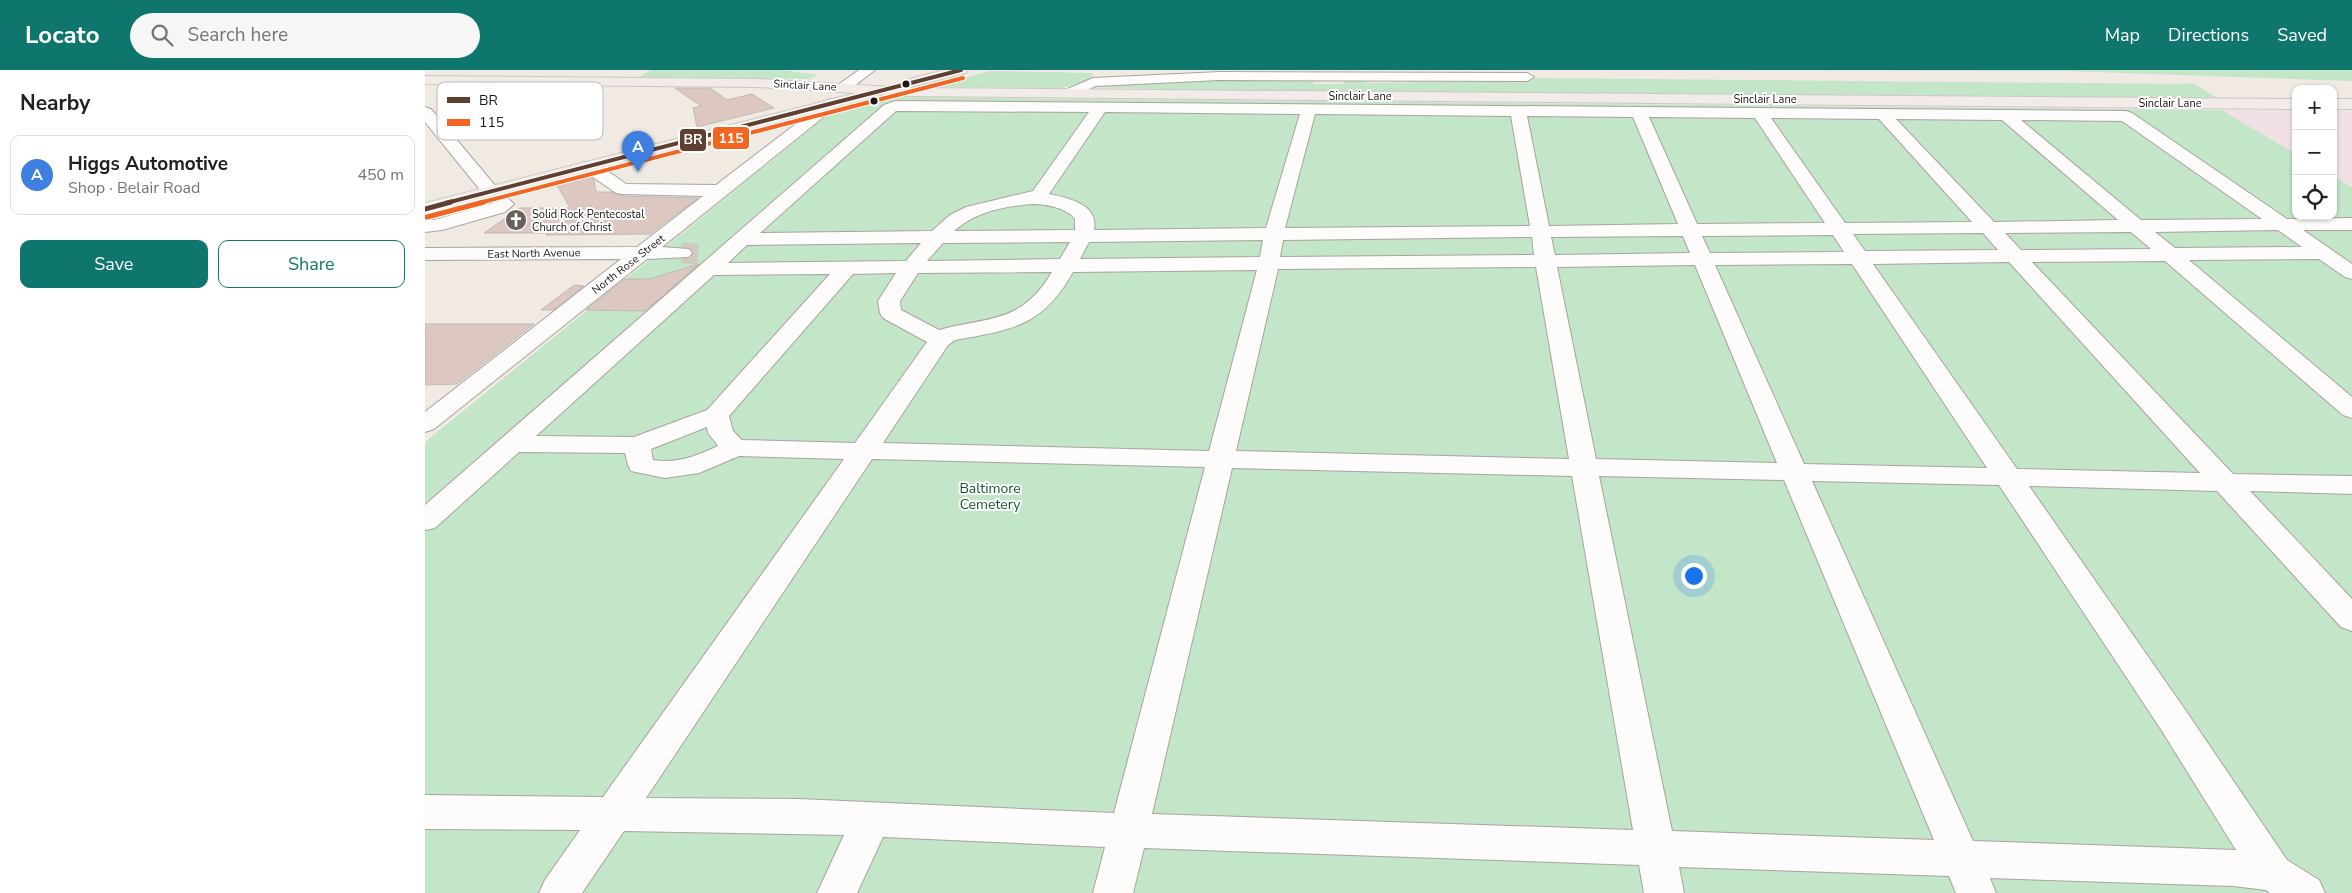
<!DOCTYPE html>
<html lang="en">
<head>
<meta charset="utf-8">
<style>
  :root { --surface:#fff; --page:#f6f6f6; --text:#202124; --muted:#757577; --line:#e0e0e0; --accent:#0f766e }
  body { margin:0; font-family:"Nunito Sans",sans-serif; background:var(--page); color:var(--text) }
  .controls { position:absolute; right:15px; top:15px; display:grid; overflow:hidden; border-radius:10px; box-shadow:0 1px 4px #0004 }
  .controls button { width:45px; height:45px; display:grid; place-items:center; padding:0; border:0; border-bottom:1px solid var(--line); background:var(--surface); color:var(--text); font:25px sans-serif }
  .you { position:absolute; left:1268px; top:505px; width:18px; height:18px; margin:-12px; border:4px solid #fff; border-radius:50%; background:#1a73e8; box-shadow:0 0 0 8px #1a73e833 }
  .badge { display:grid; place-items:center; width:32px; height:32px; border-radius:50%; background:var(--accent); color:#fff; font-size:16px; font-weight:700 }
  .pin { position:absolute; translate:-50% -41px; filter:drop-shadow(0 1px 2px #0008) }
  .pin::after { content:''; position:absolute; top:26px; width:18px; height:15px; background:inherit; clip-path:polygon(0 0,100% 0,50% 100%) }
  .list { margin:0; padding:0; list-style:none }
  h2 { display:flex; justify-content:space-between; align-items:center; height:65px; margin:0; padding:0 20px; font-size:21px }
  h2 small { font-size:16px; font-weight:400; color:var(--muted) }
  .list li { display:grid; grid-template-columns:32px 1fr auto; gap:15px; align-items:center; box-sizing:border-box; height:80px; margin:0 10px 10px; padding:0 10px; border:1px solid var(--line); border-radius:10px }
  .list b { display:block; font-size:19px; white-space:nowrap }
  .list p { margin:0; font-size:16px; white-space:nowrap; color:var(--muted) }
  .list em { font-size:16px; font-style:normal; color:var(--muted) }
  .actions { display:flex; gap:10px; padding:15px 20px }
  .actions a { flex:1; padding:11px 0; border:1px solid var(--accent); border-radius:10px; text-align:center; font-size:18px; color:var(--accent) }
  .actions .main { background:var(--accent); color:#fff }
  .icon { flex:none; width:28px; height:28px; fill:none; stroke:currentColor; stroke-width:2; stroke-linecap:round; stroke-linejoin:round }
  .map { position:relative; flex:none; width:1927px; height:823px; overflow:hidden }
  header { display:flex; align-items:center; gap:30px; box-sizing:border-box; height:70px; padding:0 25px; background:var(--accent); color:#fff }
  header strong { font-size:24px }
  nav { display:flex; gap:28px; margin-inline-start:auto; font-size:18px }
  .search { width:350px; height:45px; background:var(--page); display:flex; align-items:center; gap:12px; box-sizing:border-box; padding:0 18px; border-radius:28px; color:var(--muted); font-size:19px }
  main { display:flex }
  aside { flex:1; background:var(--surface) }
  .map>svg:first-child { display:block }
  .industrial { fill:#f1e1e5 }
  .green { fill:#c3e5c8 }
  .building { fill:#dcc7c1; stroke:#c0bab6 }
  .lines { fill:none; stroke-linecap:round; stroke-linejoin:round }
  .minor-tunnel { stroke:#d0cac4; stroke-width:21; stroke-dasharray:21 11; stroke-linecap:butt }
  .minor-casing { stroke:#a8a49e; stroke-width:2 }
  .major-casing { stroke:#ccc9c5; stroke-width:2 }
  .minor { fill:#fdfcfb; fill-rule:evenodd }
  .major { fill:#f2ebe8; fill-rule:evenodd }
  .bus-1-far1-casing { stroke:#fff; stroke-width:6 }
  .bus-1-casing { stroke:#fff; stroke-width:8 }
  .bus-2-far1-casing { stroke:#fff; stroke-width:6 }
  .bus-2-casing { stroke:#fff; stroke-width:8 }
  .bus-1-far1 { stroke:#5f4030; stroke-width:4 }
  .bus-1 { stroke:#5f4030; stroke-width:5 }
  .bus-2-far1 { stroke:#f26522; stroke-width:4 }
  .bus-2 { stroke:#f26522; stroke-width:5 }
  .bus-dot { fill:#1b1713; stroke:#fff; stroke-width:2 }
  .labels { text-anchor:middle; stroke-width:4; stroke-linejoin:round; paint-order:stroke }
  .far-street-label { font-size:11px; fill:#1b1713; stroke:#fff }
  .far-poi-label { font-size:11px; fill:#1b1713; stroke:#fff; text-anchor:start }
  .park-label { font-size:14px; fill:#155631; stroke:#fff }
  .key { fill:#fff; stroke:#bbb9b8; stroke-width:1 }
  .key-label { font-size:14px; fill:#1b1713 }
  .line-badge { stroke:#fff; stroke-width:2 }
  .badge-label { font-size:14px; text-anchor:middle; font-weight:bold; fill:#fff }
</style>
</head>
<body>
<header>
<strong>Locato</strong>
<div class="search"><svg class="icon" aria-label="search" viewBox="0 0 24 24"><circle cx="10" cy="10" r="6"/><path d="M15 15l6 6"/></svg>Search here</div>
<nav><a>Map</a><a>Directions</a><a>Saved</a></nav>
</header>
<main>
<aside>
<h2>Nearby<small></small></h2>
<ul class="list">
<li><span class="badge" style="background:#3f7fe0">A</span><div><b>Higgs Automotive</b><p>Shop · Belair Road</p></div><em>450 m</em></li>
</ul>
<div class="actions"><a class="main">Save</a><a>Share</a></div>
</aside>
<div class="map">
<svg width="1927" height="823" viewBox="0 0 1927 823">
  <rect width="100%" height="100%" fill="#f0eae3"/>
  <!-- industrial -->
  <g class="industrial">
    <polygon points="1796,40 1871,40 1871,84"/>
    <polygon points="1908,41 1927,41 1927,116 1908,106"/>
  </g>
  <!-- green -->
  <g class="green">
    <polygon points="226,0 358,0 393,5 383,9 215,7"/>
    <polygon points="1281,0 1927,0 1927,11 1641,1"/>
    <polygon points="566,1 668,3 665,11 635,18 505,17"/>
    <polygon points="1107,8 1758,14 1768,13 1795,30 801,21 662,17 673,13 696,15 716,11 889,9 888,14 918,14 923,9 941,9 941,13 1082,11"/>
    <polygon points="468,27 1796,40 1871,84 1871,146 1908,146 1908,106 1927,117 1927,823 0,823 0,372 404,44"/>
  </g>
  <!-- building -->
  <g class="building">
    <polygon points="250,18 285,18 302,30 327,24 349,38 272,57 268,38 276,36"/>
    <polygon points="164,107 169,110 171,122 187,122 197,126 273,128 225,164 121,165 124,163 59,163 95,138 145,138 132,115"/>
    <polygon points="274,194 220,241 161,240 200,209 224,209"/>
    <polygon points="149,215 159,216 128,240 116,240"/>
    <polygon points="0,254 109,254 32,314 0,315"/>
  </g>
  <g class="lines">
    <!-- minor-tunnel -->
    <polyline class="minor-tunnel" points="257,183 273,184"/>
    <!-- minor casing -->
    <g class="minor-casing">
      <g id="minor">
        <polygon points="434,0 450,0 424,20 414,20 412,17 414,14"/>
        <polygon points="795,2 1102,3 1109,7 1102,11 795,10 671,16 645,27 638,23 640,20 668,8"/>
        <polygon points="406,29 411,31 414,34 411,37 237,177 264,179 267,183 264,187 222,189 9,359 0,362 0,342 196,189 0,190 0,178 212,177 278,126 197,124 191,123 158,100 155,96 158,92 170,92 201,114 291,115 401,31"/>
        <path d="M 470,31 L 1701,41 L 1707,43 L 1862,149 L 1927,148 L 1927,160 L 1878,160 L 1927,194 L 1927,209 L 1920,207 L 1894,189 L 1764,190 L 1927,327 L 1927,348 L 1918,345 L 1740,191 L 1607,192 L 1808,404 L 1927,406 L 1927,424 L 1825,421 L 1927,529 L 1927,561 L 1916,557 L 1792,421 L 1604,416 L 1761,641 L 1862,790 L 1894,810 L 1900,823 L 1845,823 L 1841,820 L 1808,816 L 1565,808 L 1571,823 L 1531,823 L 1524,806 L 1254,797 L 1259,823 L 1219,823 L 1214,795 L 719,778 L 708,823 L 668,823 L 680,777 L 458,767 L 432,823 L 392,823 L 419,765 L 199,761 L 157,823 L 114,823 L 120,810 L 155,760 L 0,759 L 0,725 L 178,727 L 419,389 L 314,386 L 274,403 L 240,408 L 206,401 L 203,395 L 200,383 L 94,382 L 10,458 L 0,460 L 0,435 L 459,35 ZM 471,41 L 664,42 L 608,121 L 541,137 L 525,145 L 507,161 L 335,163 ZM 680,42 L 875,44 L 841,158 L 669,160 C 674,134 643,128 624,124 ZM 890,44 L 1086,46 L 1105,156 L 860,158 ZM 1102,46 L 1208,47 L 1253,154 L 1124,156 ZM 1224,47 L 1330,48 L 1400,153 L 1272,154 ZM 1346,48 L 1454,49 L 1547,152 L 1420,153 ZM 1471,49 L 1577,50 L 1693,150 L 1569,152 ZM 1596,50 L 1697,51 L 1837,149 L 1716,150 ZM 608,134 C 621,134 642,138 650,149 L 650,160 L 529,161 C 551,141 580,136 608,134 ZM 1853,160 L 1877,177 L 1750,178 L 1730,162 ZM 1706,162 L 1726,179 L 1596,180 L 1580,163 ZM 1558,163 L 1573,180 L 1440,181 L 1428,164 ZM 1408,165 L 1419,182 L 1285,183 L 1277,166 ZM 1258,166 L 1265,183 L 1130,185 L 1126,167 ZM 1107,167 L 1109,185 L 855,187 L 858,170 ZM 838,170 L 835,187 L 655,189 L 664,172 ZM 645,172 L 635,189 L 502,191 L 518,173 ZM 496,173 L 481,191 L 303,193 L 322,175 ZM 1584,192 L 1775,403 L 1592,399 L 1448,194 ZM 1427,194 L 1562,398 L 1379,394 L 1290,195 ZM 1270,195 L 1352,393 L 1171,389 L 1132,197 ZM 1111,197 L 1144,389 L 811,381 L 853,199 ZM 832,200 L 784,381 L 458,373 L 523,275 L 530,270 C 588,259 617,257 648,202 ZM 627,202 C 596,254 565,246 514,260 L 476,240 L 475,231 L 493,203 ZM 471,203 L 453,231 L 455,243 L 458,248 L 502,272 L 430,373 L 317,370 L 308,361 L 304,346 L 428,204 ZM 405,204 L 282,340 L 209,367 L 111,366 L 289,205 ZM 282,357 L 283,363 L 293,376 C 272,386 252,394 228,390 L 226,379 ZM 447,389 L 780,397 L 689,743 L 374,729 L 221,728 ZM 807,398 L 1147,406 L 1208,760 L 727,744 ZM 1174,406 L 1359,410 L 1509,770 L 1247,761 ZM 1387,411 L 1574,415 L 1737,661 L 1811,780 L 1548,771 Z"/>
        <polygon points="0,37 6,39 72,118 89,134 80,142 17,160 0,162 0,150 9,150 68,133 60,126 0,52"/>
      </g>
    </g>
    <!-- major casing -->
    <g class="major-casing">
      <g id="major">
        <polygon points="519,0 543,0 541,3 489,16 482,12 484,9"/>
        <polygon points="0,6 334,9 484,18 1871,29 1871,39 484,26 444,24 443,29 0,145 0,133 431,23 334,17 0,14"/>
        <rect x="1908" y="29" width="19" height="10"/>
      </g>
    </g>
    <!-- minor -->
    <use href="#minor" class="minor"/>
    <!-- major -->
    <use href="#major" class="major"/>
    <!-- bus-1-far1 casing -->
    <g class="bus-1-far1-casing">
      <polyline id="bus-1-far1" points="21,133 536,0"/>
    </g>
    <!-- bus-1 casing -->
    <g class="bus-1-casing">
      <polyline id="bus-1" points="0,139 26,132"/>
    </g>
    <!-- bus-2-far1 casing -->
    <g class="bus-2-far1-casing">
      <polyline id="bus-2-far1" points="54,133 538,8"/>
    </g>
    <!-- bus-2 casing -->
    <g class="bus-2-casing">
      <polyline id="bus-2" points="2,147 59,132"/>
    </g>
    <!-- bus-1-far1 -->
    <use href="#bus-1-far1" class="bus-1-far1"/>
    <!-- bus-1 -->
    <use href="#bus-1" class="bus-1"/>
    <!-- bus-2-far1 -->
    <use href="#bus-2-far1" class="bus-2-far1"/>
    <!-- bus-2 -->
    <use href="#bus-2" class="bus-2"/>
  </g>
  <!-- icons -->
  <defs>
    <g id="church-disc" transform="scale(1.125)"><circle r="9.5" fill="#66615c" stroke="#fff"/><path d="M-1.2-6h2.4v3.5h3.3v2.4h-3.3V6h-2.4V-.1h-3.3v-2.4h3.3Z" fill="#fff"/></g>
  </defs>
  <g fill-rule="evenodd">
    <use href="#church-disc" x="91" y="150"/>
  </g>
  <!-- markers -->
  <g class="bus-dot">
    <circle cx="481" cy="14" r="4.5"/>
    <circle cx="449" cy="31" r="4.5"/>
  </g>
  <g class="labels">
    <!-- far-street labels -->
    <g class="far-street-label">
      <text transform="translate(380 15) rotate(3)" y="4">Sinclair Lane</text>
      <text x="935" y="30">Sinclair Lane</text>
      <text x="1340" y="33">Sinclair Lane</text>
      <text x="1745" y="37">Sinclair Lane</text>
      <text transform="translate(109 183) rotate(-1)" y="4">East North Avenue</text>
      <text transform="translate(203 194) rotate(-38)" y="4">North Rose Street</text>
    </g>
    <!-- far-poi labels -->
    <g class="far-poi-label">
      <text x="107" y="148">Solid Rock Pentecostal<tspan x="107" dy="13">Church of Christ</tspan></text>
    </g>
    <!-- park labels -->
    <g class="park-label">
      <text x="565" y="423">Baltimore<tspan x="565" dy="16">Cemetery</tspan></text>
    </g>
  </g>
  <!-- legend -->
  <rect x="12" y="12" width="166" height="58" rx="8" class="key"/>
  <rect x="22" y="27" width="23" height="6" fill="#5f4030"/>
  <rect x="22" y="49" width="23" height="7" fill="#f26522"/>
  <g class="key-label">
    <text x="54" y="35">BR</text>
    <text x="54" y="57">115</text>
  </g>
  <g class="line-badge">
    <rect x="287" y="56" width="38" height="24" rx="5" fill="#f26522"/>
    <rect x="254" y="58" width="28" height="24" rx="5" fill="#5f4030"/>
  </g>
  <g class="badge-label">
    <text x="306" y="73">115</text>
    <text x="268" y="74">BR</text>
  </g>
</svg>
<div class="controls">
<button>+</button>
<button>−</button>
<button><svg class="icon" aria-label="locate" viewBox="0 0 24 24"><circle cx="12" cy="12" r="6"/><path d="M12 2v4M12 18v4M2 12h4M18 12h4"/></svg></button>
</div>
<div class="you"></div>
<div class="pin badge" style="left:213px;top:102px;background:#3f7fe0">A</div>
</div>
</main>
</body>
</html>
